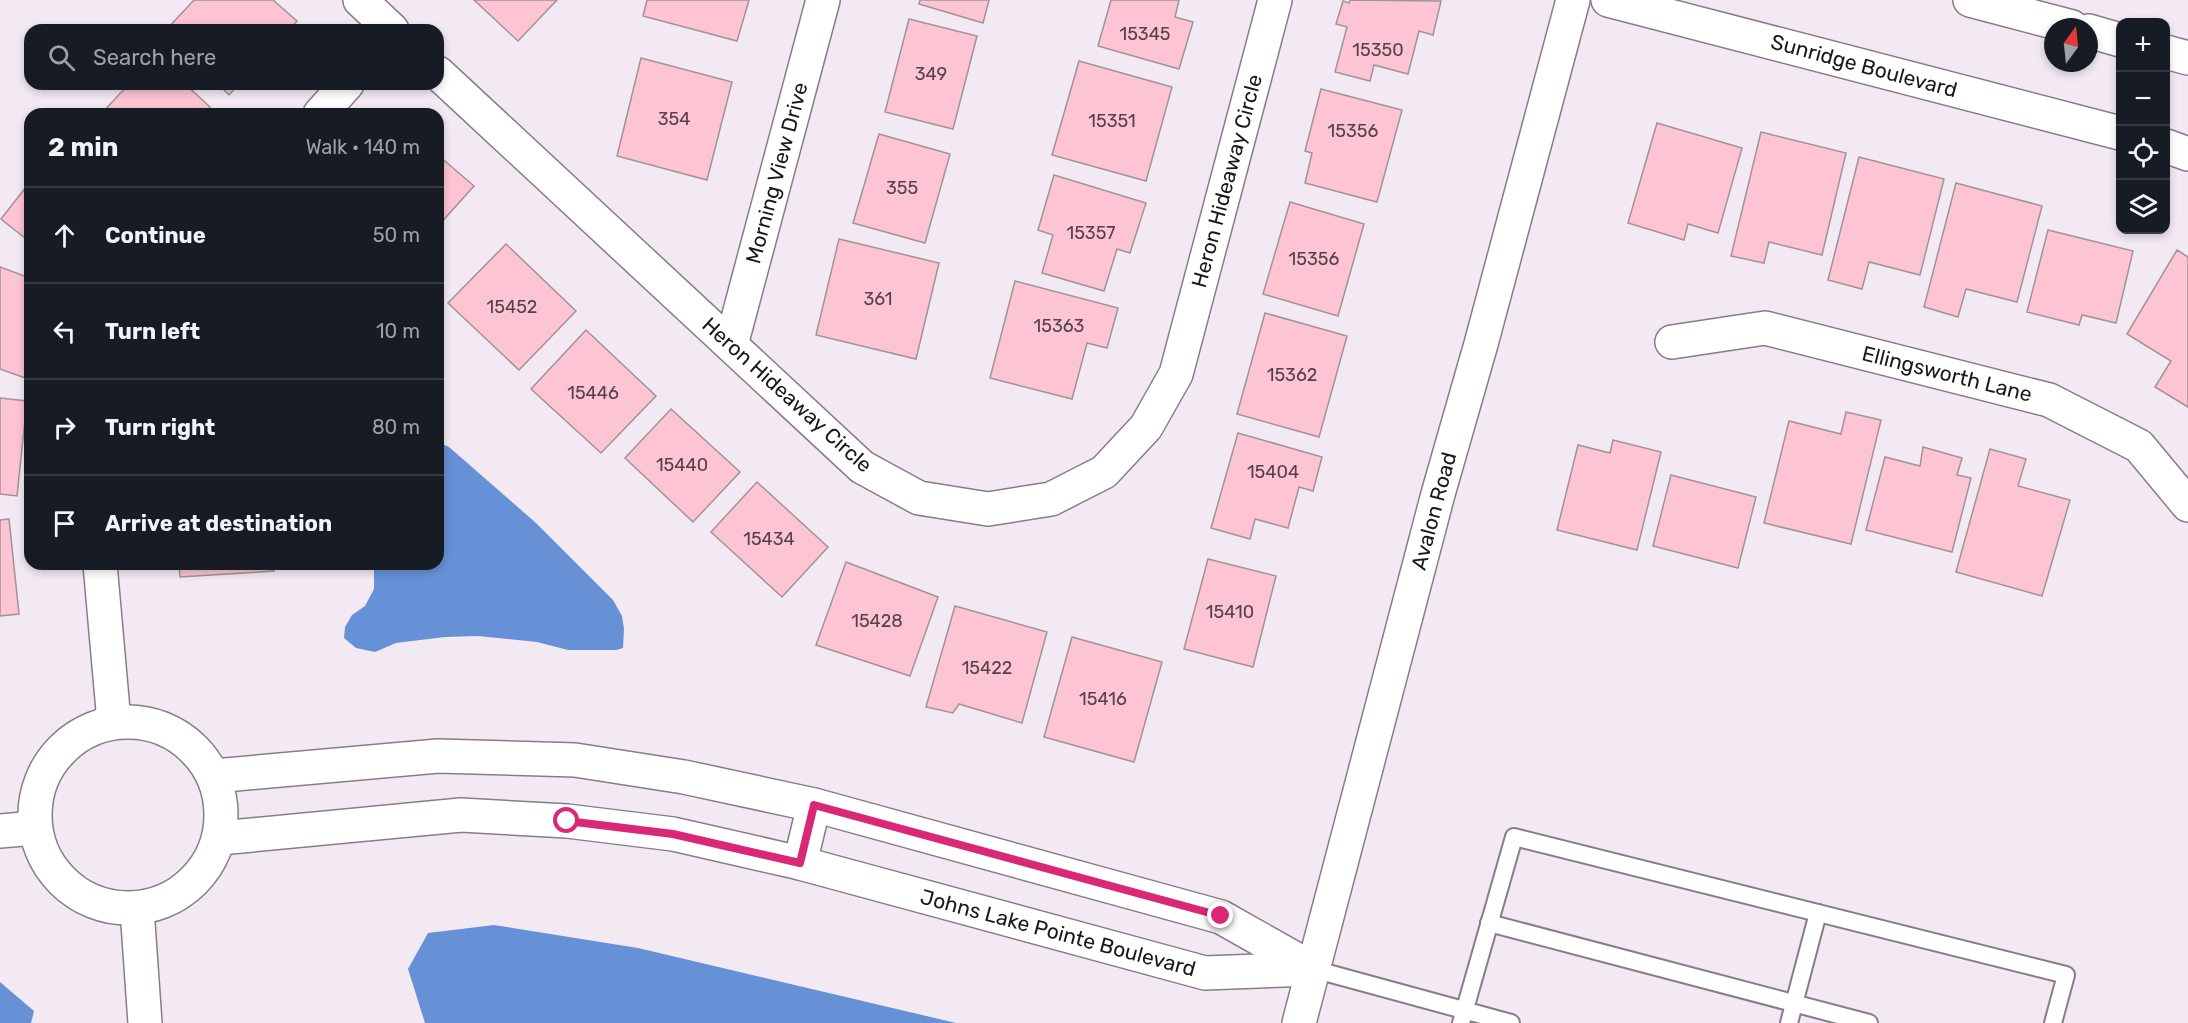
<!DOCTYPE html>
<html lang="en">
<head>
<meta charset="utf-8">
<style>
  :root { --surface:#171b24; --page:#242831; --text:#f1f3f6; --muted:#9ea1a6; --line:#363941 }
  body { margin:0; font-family:Rubik,sans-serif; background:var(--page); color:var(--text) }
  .controls { position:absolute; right:18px; top:18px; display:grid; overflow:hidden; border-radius:12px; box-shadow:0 3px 9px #0003 }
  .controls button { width:54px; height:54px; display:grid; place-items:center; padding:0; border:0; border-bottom:2px solid var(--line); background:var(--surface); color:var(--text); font:30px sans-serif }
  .compass { position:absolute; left:2044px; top:18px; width:54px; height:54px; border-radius:50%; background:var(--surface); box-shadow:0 3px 9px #0003; rotate:15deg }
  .stop { position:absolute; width:18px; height:18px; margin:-14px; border:4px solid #db2777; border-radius:50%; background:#fff }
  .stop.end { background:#db2777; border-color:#fff; box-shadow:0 2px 6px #0008 }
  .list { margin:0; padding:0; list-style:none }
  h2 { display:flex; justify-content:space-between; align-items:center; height:78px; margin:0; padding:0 24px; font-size:26px }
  h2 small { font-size:20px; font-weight:400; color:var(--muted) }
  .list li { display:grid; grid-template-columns:39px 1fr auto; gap:18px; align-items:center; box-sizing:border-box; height:96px; padding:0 24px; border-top:2px solid var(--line) }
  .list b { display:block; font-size:22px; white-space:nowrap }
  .list em { font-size:20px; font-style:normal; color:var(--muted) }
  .icon { flex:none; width:33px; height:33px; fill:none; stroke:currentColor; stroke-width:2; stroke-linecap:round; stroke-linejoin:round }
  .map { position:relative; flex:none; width:2188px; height:1023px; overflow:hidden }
  .search { position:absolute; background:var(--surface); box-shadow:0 3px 9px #0003; left:24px; top:24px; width:420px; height:66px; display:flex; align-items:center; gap:15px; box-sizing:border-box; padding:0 21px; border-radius:18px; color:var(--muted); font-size:22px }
  .panel { position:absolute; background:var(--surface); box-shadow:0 3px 9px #0003; left:24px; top:108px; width:420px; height:462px; border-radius:18px }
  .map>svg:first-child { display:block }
  .water { fill:#6791d6 }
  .building { fill:#fdc4d4; stroke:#a19396; stroke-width:1.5 }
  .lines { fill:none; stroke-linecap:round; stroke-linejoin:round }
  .lane-casing { stroke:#877d87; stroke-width:20 }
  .street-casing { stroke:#877d87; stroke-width:36 }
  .secondary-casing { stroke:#877d87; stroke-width:36 }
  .lane { stroke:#fff; stroke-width:16 }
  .street { stroke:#fff; stroke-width:33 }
  .secondary { stroke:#fff; stroke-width:33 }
  .route { stroke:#db2777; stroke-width:8 }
  .labels { text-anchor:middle; stroke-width:4.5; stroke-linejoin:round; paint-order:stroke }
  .number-label { font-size:18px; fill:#534248 }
  .street-label { font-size:21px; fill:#1a161a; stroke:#fff }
</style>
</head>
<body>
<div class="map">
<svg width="2188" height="1023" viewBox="0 0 2188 1023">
  <rect width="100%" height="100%" fill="#f3e9f3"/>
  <!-- water -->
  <g class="water">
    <polygon points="438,442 449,447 536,523 613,600 622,616 624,629 623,648 616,650 568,650 537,642 478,636 445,637 396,643 375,652 356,648 344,638 345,627 352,615 365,606 374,589 374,564 438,564"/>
    <polygon points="494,925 638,948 956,1023 425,1023 408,969 428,933"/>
    <polygon points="0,982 34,1011 31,1023 0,1023"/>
  </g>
  <!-- building -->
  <g class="building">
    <polygon points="194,0 273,0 297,21 289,30 166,30"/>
    <polygon points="474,0 557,0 518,41"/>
    <polygon points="647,0 749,0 737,41 643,16"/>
    <polygon points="920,0 989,0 983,23 919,4"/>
    <polygon points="1111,0 1179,0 1175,17 1193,22 1179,69 1098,46"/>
    <polygon points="1350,0 1441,1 1433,35 1419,31 1408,74 1374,65 1370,81 1335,72 1347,27 1336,24 1343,1 1349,3"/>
    <polygon points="909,19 977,36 953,129 885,112"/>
    <polygon points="641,58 732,82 707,180 617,156"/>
    <polygon points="1079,61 1172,87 1146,181 1052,155"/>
    <polygon points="129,84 185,84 210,107 204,114 101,114"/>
    <polygon points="218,84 239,84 229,95"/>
    <polygon points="1321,89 1402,110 1377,202 1305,183 1312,153 1305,151"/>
    <polygon points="1657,123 1742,148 1718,233 1688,224 1684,240 1628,223"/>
    <polygon points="1761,132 1846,153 1822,255 1769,242 1764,263 1731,256"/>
    <polygon points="879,134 950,154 925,243 853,223"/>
    <polygon points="438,155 474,186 438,226"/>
    <polygon points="1859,157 1944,179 1920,275 1869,262 1862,289 1828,280"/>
    <polygon points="1054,175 1146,203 1130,253 1117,249 1104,291 1042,273 1053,235 1038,230"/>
    <polygon points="30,182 30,242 1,219"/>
    <polygon points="1956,183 2042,206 2017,302 1966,289 1958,317 1924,307"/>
    <polygon points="1290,202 1364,224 1338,316 1263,294"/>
    <polygon points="2048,230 2133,251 2116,323 2082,315 2079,325 2027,312"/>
    <polygon points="839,239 939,263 916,359 816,335"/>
    <polygon points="506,244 576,311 519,370 448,303"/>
    <polygon points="2177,250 2188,257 2188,407 2155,387 2171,361 2127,334"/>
    <polygon points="0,267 30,278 30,373 28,379 0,369"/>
    <polygon points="1015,281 1118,308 1107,348 1087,343 1072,399 990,378"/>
    <polygon points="1265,313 1347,336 1319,437 1237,414"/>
    <polygon points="586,330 656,396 601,453 531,389"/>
    <polygon points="0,398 27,401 17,496 0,494"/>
    <polygon points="671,409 740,472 693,522 625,458"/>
    <polygon points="1846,412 1881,420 1851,544 1764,523 1789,421 1841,434"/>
    <polygon points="1238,433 1322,457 1313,491 1299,487 1288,528 1255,519 1250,539 1211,528"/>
    <polygon points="1613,440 1661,452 1637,550 1557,530 1578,445 1610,453"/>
    <polygon points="1923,447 1962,458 1957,475 1971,478 1952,552 1866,530 1885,457 1920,466"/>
    <polygon points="1990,449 2026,459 2018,486 2070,500 2042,596 1956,572"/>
    <polygon points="1671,475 1756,497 1738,568 1653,546"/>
    <polygon points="757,482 828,547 782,597 711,532"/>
    <polygon points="9,519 19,614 0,616 0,520"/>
    <polygon points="1208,559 1276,576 1253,667 1184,649"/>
    <polygon points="846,562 938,597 910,676 816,645"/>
    <polygon points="179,564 274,564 274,571 180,577"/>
    <polygon points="955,606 1047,632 1022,723 959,704 953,713 926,707"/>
    <polygon points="1072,637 1162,662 1134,762 1044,737"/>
  </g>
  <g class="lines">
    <!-- lane casing -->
    <g class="lane-casing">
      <g id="lane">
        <polyline points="1489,923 1869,1023"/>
        <polyline points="1313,969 1511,1023"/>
        <polyline points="1461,1023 1514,837 2066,975 2053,1023"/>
        <polyline points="1789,1023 1818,913"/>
      </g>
    </g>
    <!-- street casing -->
    <g class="street-casing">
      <g id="street">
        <polyline points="360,0 392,30"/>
        <polyline points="1608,0 2120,133"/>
        <polyline points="1970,0 2072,27"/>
        <polyline points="2089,31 2120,40"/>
        <polyline points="2166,52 2188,58"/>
        <polyline points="438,73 862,467 919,498 988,509 1051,499 1104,472 1146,427 1176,374 1275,0"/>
        <polyline points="320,114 347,84"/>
        <polyline points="2166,146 2188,154"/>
        <polyline points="1672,342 1765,328 2049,400 2139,446 2188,505"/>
        <polyline points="731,345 823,0"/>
        <polyline points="100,564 114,722"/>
        <circle cx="128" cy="815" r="93"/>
        <polyline points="214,776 438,756 575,760 684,777 814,805 1221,917 1313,969"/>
        <polyline points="0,831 34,828"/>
        <polyline points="220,838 461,815 567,821 673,834 800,863 1205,973 1313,969"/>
        <polyline points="800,863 814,805"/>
        <polyline points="137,909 145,1023"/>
      </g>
    </g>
    <!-- secondary casing -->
    <g class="secondary-casing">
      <polyline id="secondary" points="1299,1023 1438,494 1481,344 1573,0"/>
    </g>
    <!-- lane -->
    <use href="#lane" class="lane"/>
    <!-- street -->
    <use href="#street" class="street"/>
    <!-- secondary -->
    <use href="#secondary" class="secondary"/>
  </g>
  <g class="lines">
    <!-- route -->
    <polyline class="route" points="567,821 673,834 800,863 814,805 1221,916"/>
  </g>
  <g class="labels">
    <!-- number labels -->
    <g class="number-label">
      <text x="1145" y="40">15345</text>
      <text x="1378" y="56">15350</text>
      <text x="931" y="80">349</text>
      <text x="674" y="125">354</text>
      <text x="1112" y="127">15351</text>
      <text x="1353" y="137">15356</text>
      <text x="902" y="194">355</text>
      <text x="1091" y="239">15357</text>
      <text x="1314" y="265">15356</text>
      <text x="878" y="305">361</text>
      <text x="512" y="313">15452</text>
      <text x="1059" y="332">15363</text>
      <text x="1292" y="381">15362</text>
      <text x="593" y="399">15446</text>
      <text x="682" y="471">15440</text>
      <text x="1273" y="478">15404</text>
      <text x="769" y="545">15434</text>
      <text x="1230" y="618">15410</text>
      <text x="877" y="627">15428</text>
      <text x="987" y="674">15422</text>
      <text x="1103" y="705">15416</text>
    </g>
    <!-- street labels -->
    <g class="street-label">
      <text transform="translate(1864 66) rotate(15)" y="7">Sunridge Boulevard</text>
      <text transform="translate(777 173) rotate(-75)" y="7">Morning View Drive</text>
      <text transform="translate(1227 181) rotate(-75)" y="7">Heron Hideaway Circle</text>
      <text transform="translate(1947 374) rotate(14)" y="7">Ellingsworth Lane</text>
      <text transform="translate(787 395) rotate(42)" y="7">Heron Hideaway Circle</text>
      <text transform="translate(1434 511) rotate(-75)" y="7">Avalon Road</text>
      <text transform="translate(1058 933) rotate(15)" y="7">Johns Lake Pointe Boulevard</text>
    </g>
  </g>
</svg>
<div class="controls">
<button>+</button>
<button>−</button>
<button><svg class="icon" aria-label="locate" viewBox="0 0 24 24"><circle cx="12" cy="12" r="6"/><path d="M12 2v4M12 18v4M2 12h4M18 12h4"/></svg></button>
<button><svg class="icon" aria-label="layers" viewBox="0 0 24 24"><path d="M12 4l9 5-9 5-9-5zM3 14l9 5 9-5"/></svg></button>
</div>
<svg class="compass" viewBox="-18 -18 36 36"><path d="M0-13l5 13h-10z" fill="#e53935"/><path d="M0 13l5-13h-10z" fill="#9ea1a6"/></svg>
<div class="stop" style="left:567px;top:821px"></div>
<div class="stop end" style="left:1221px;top:916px"></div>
<div class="search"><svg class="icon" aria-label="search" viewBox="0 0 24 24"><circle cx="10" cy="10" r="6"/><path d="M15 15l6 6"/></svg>Search here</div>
<section class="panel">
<h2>2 min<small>Walk · 140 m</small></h2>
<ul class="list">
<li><svg class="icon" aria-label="ahead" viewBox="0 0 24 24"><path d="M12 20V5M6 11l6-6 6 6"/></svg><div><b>Continue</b></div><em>50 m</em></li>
<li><svg class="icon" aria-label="left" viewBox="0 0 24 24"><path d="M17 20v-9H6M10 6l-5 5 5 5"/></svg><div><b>Turn left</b></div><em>10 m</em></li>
<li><svg class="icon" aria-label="right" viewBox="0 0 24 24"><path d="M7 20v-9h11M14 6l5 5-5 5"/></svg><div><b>Turn right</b></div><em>80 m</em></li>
<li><svg class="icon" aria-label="arrive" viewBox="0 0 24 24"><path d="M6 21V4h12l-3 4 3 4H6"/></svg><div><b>Arrive at destination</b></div></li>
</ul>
</section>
</div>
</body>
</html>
